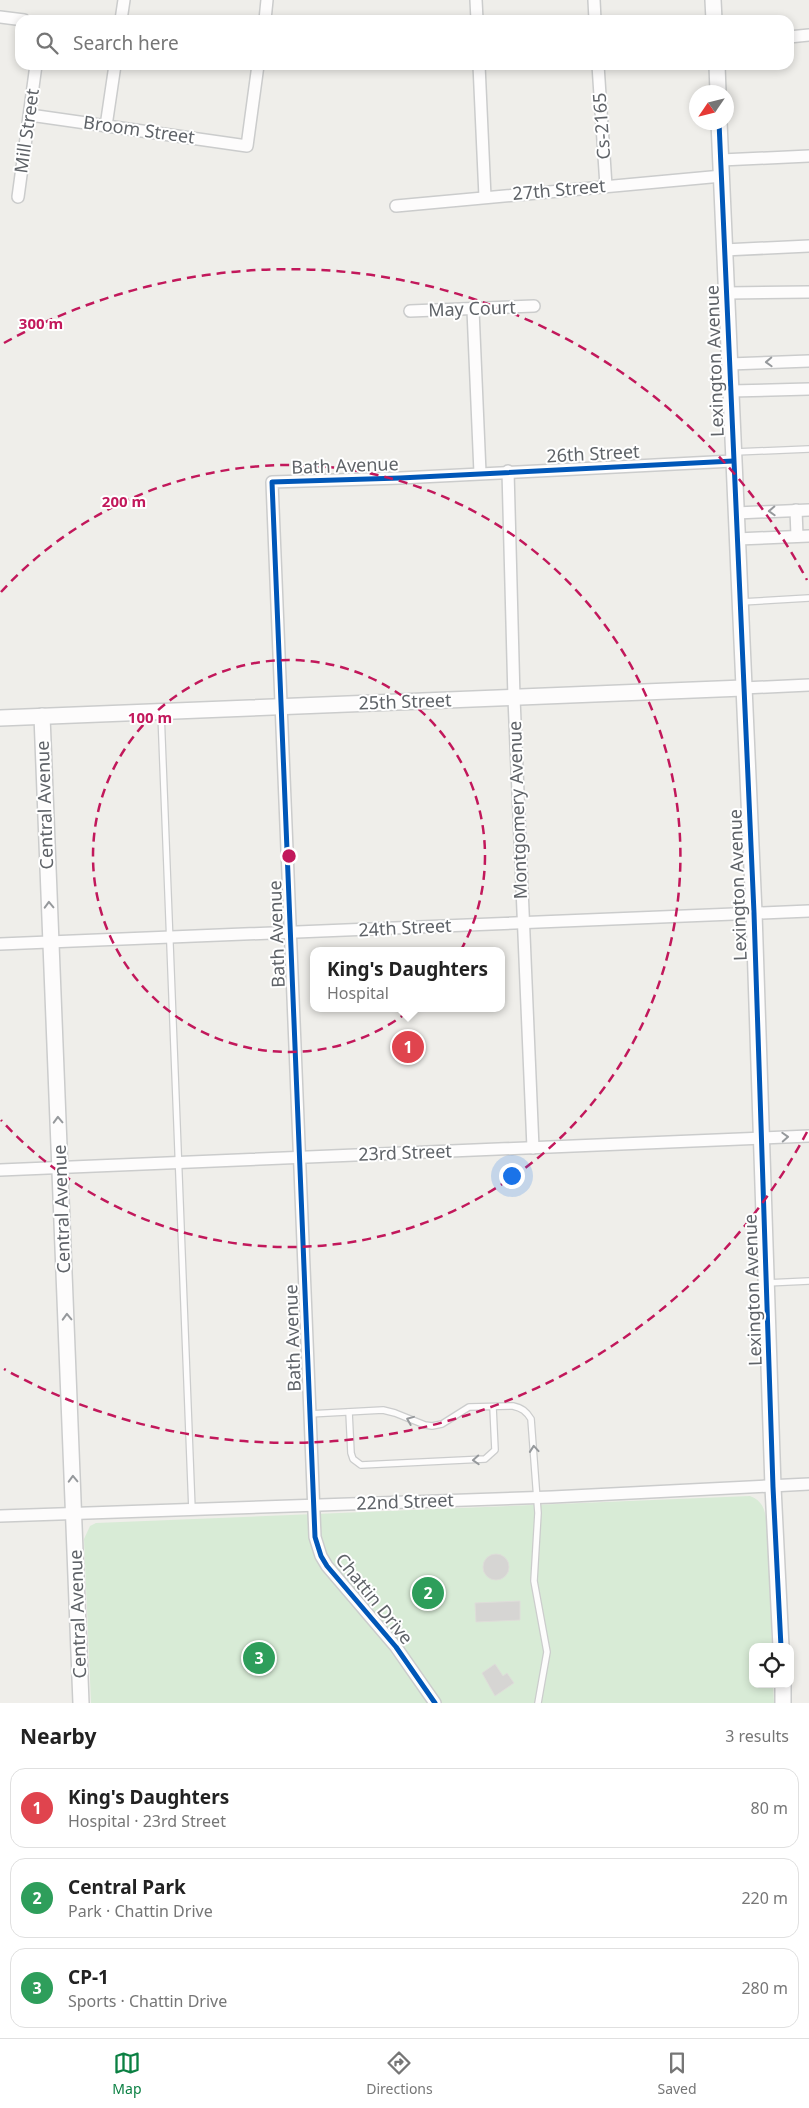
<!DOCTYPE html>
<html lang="en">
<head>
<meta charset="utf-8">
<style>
  :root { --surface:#fff; --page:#f2f2f2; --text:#222; --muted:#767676; --line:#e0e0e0; --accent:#0b8043 }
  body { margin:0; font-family:"Noto Sans",sans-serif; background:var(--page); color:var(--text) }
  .controls { position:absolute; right:15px; bottom:15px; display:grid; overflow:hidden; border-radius:10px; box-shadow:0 2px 8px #0003 }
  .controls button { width:45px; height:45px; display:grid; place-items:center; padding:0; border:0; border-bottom:1px solid var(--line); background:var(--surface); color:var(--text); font:25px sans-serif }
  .compass { position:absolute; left:689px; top:85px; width:45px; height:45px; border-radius:50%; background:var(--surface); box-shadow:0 2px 8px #0003; rotate:235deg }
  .you { position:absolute; left:511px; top:1175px; width:18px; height:18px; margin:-12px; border:4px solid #fff; border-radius:50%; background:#1a73e8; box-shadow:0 0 0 8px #1a73e833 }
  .badge { display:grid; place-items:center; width:32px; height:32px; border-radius:50%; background:var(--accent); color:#fff; font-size:16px; font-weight:700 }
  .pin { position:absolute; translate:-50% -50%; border:2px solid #fff; box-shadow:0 1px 5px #0006 }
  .popup { position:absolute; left:310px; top:947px; width:195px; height:65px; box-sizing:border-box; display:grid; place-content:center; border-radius:10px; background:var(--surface); filter:drop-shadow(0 1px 4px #0005); font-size:16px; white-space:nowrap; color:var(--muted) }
  .popup b { font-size:19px; color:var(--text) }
  .popup::after { content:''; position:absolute; left:50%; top:100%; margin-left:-10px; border:10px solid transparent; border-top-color:var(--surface) }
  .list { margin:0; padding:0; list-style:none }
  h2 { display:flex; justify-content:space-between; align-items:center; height:65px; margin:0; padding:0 20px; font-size:21px }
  h2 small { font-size:16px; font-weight:400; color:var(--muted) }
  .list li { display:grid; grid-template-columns:32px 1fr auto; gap:15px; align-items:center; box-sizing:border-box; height:80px; margin:0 10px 10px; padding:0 10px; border:1px solid var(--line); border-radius:15px }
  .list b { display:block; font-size:19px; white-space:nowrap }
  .list p { margin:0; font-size:16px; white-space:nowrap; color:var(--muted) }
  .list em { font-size:16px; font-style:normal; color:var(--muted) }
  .icon { flex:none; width:28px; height:28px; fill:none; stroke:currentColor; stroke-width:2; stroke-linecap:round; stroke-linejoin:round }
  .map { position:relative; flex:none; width:809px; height:1703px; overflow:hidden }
  .search { position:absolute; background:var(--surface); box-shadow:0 2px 8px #0003; left:15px; right:15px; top:15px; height:55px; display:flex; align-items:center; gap:12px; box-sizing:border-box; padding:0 18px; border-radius:15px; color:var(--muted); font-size:19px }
  .sheet { height:335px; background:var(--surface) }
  nav { display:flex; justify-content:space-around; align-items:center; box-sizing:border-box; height:70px; border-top:1px solid var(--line); background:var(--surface); font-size:14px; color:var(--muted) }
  nav a { display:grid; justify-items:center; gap:2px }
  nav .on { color:var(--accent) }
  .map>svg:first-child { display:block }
  .green { fill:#d8ebd6 }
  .building { fill:#d6d5d3; stroke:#deddd9 }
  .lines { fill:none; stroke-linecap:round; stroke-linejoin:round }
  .service-casing { stroke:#cbcccc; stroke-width:8 }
  .minor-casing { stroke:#cbcccc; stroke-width:14 }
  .tertiary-casing { stroke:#cbcccc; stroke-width:18 }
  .service { stroke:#fdfcfc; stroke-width:5.5 }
  .minor { stroke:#fdfcfc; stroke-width:11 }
  .tertiary { stroke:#fdfcfc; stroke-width:15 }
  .cycleway-casing { stroke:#fff; stroke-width:8 }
  .cycleway { stroke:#0057b8; stroke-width:5 }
  .oneway { stroke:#96999c }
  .ring { fill:none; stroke:#c2185b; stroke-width:2.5; stroke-dasharray:9 6 }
  .labels { text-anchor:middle; stroke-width:4; stroke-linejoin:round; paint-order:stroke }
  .street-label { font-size:18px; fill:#5f6368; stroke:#fff }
  .centre { fill:#c2185b; stroke:#fff; stroke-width:2.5 }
  .ring-label { font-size:15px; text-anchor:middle; font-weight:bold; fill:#c2185b; stroke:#fff; stroke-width:4; stroke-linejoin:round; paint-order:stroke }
</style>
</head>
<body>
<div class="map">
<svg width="809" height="1703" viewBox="0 0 809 1703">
  <rect width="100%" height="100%" fill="#efeeea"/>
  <!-- green -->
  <path class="green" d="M 750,1496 C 763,1501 765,1510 767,1523 L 772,1647 L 753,1647 L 753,1684 L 773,1684 L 774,1703 L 91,1703 L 84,1539 L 90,1526 L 96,1523 Z"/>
  <!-- building -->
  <g class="building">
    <circle cx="496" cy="1567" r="13"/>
    <polygon points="520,1601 520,1620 476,1622 475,1603"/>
    <polygon points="495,1664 503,1676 507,1673 514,1683 495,1696 482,1673"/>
  </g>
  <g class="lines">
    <!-- service casing -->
    <g class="service-casing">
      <g id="service">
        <polyline points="735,452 809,449"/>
        <polyline points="741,602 809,598"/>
        <polyline points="161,713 192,1510"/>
        <polyline points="766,1283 809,1281"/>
        <polyline points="349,1412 351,1453 353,1459 361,1465 485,1459 495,1450 493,1407"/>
        <path d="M 309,1414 L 383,1410 L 395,1413 L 425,1425 L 432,1426 L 442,1424 L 469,1407 L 513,1406 C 522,1408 526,1411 531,1419 L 538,1513 L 534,1581 L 547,1652 L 538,1703"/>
      </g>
    </g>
    <!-- minor casing -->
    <g class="minor-casing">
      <g id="minor">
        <polyline points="476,0 477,20"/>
        <polyline points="594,0 595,20"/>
        <polyline points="0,17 24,20"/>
        <polyline points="121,20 124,0"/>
        <polyline points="265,20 267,0"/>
        <polyline points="789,37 809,35"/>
        <polyline points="479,65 485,197"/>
        <polyline points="598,65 606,186"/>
        <polyline points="30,115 247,146 258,65"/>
        <polyline points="106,126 115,65"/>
        <polyline points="721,160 809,156"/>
        <polyline points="18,197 36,65"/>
        <polyline points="396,206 722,176"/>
        <polyline points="724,250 809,246"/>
        <polyline points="727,293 809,292"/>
        <polyline points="473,310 480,473"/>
        <polyline points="410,311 534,306"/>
        <polyline points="729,364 809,361"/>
        <polyline points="730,391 809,389"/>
        <polyline points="508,471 514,698 533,1148"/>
        <polyline points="796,510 797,536"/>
        <polyline points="736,513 809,510"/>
        <polyline points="737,539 809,536"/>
        <polyline points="743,688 809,685"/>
        <polyline points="0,944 809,911"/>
        <polyline points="0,1170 809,1136"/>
        <polyline points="0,1516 552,1497 809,1484"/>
        <polyline points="435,1703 396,1647 327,1566 321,1556 315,1537 272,482 400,478 733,461"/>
      </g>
    </g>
    <!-- tertiary casing -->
    <g class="tertiary-casing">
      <g id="tertiary">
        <polyline points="713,0 714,20"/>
        <polyline points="717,65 718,92"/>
        <polyline points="719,122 754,913 773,1487 781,1647"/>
        <polyline points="42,716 81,1703"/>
        <polyline points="0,718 743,688"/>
        <polyline points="783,1684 783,1703"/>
      </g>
    </g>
    <!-- service -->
    <use href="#service" class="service"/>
    <!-- minor -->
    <use href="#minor" class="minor"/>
    <!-- tertiary -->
    <use href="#tertiary" class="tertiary"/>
    <!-- cycleway casing -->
    <g class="cycleway-casing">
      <g id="cycleway">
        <polyline points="719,122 754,913 773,1487 781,1647"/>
        <polyline points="435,1703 396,1647 327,1566 321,1556 315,1537 272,482 400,478 733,461"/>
      </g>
    </g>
    <!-- cycleway -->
    <use href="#cycleway" class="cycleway"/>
  </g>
  <!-- one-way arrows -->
  <defs><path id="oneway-chevron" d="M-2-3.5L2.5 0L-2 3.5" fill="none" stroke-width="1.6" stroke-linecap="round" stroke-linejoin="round" transform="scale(1.25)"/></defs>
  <g class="oneway">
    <use href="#oneway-chevron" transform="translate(769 362) rotate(178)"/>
    <use href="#oneway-chevron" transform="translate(772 511) rotate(178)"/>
    <use href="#oneway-chevron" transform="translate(49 905) rotate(-92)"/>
    <use href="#oneway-chevron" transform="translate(58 1120) rotate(-92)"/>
    <use href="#oneway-chevron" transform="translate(785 1137) rotate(-3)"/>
    <use href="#oneway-chevron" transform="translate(67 1317) rotate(-92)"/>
    <use href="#oneway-chevron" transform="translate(410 1420) rotate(-158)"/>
    <use href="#oneway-chevron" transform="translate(534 1449) rotate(-95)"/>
    <use href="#oneway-chevron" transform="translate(476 1460) rotate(177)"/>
    <use href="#oneway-chevron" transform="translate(73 1479) rotate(-92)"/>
  </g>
  <!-- distance rings -->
  <g class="ring">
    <circle cx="289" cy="856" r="196"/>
    <path d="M1 592A391 391 0 1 1 1 1120"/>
    <path d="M807 1132A587 587 0 0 1 4 1369M4 343A587 587 0 0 1 807 580"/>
  </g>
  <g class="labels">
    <!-- street labels -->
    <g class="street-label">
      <text transform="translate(602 126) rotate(-94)" y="6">Cs-2165</text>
      <text transform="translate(139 130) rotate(8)" y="6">Broom Street</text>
      <text transform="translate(27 131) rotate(-82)" y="6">Mill Street</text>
      <text transform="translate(559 190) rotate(-5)" y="6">27th Street</text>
      <text transform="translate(472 309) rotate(-2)" y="6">May Court</text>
      <text transform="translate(715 361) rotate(-92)" y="6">Lexington Avenue</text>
      <text transform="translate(593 454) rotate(-3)" y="6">26th Street</text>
      <text transform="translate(345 466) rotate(-2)" y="6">Bath Avenue</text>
      <text transform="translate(405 702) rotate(-2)" y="6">25th Street</text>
      <text transform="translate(45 805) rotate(-92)" y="6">Central Avenue</text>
      <text transform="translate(518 810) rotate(-92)" y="6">Montgomery Avenue</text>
      <text transform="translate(738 885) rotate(-92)" y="6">Lexington Avenue</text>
      <text transform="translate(405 928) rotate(-3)" y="6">24th Street</text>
      <text transform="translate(277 934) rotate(-92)" y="6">Bath Avenue</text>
      <text transform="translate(405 1153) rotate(-2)" y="6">23rd Street</text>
      <text transform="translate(62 1209) rotate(-92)" y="6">Central Avenue</text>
      <text transform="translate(753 1290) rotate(-92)" y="6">Lexington Avenue</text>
      <text transform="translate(293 1338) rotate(-92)" y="6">Bath Avenue</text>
      <text transform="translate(405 1502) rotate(-2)" y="6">22nd Street</text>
      <text transform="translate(374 1599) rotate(51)" y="6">Chattin Drive</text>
      <text transform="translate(78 1614) rotate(-92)" y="6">Central Avenue</text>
    </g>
  </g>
  <circle cx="289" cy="856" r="8" class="centre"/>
  <g class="ring-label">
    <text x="41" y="329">300 m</text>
    <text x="124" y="507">200 m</text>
    <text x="150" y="723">100 m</text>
  </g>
</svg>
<div class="controls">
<button><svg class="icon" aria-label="locate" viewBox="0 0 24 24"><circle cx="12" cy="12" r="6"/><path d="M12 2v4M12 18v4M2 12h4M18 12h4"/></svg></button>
</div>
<svg class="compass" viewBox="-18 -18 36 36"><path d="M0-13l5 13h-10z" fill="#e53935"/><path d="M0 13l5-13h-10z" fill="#767676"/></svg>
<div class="you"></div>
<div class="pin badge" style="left:408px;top:1047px;background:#e0444e">1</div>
<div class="popup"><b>King's Daughters</b>Hospital</div>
<div class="pin badge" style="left:428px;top:1593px;background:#2e9e5b">2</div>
<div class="pin badge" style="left:259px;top:1658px;background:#2e9e5b">3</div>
<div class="search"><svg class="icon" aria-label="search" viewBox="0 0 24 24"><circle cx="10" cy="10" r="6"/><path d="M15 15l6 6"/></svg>Search here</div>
</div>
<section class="sheet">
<h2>Nearby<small>3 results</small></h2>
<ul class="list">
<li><span class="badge" style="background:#e0444e">1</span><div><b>King's Daughters</b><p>Hospital · 23rd Street</p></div><em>80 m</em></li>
<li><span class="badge" style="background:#2e9e5b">2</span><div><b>Central Park</b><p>Park · Chattin Drive</p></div><em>220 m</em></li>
<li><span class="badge" style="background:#2e9e5b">3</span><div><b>CP-1</b><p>Sports · Chattin Drive</p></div><em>280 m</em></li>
</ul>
</section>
<nav>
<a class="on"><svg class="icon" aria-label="map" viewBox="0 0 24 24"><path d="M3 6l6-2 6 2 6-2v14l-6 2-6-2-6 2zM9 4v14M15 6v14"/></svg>Map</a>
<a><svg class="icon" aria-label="directions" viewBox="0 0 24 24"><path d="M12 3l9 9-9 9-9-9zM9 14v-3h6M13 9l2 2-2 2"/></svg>Directions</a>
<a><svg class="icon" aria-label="saved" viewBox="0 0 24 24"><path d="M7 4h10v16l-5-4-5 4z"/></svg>Saved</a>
</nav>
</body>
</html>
